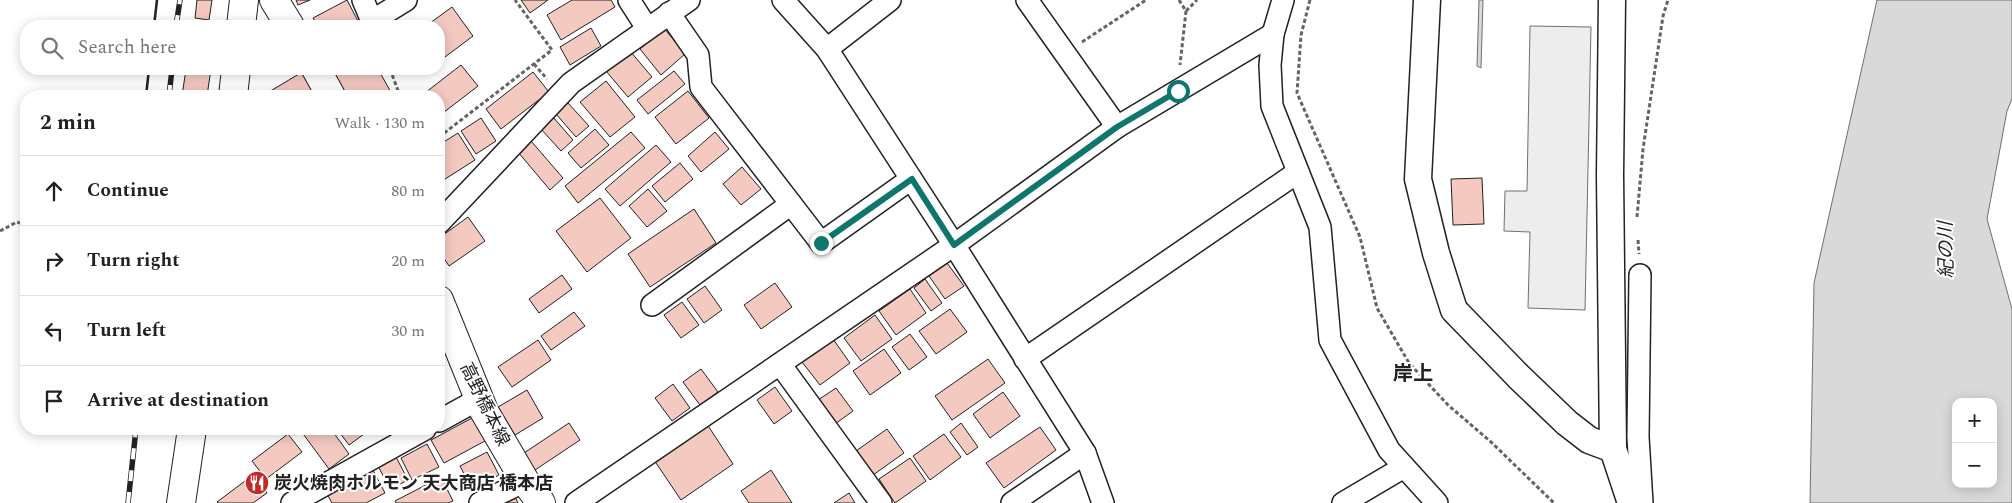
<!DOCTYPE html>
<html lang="en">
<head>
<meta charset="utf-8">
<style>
  :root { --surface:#fff; --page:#f2f2f2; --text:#222; --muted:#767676; --line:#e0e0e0 }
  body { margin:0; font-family:Spectral,"Noto Sans JP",serif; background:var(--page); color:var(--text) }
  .controls { position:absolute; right:15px; bottom:15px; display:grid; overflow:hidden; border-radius:10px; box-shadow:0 2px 12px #0003 }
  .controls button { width:45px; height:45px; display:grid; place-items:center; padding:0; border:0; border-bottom:1px solid var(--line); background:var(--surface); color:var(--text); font:25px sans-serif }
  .stop { position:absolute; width:15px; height:15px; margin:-11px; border:4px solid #0f766e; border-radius:50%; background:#fff }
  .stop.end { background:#0f766e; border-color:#fff; box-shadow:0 1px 5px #0008 }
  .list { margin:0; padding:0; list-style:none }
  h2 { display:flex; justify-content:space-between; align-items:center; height:65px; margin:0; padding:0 20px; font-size:21px }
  h2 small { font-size:16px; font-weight:400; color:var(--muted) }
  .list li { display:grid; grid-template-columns:32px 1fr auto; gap:15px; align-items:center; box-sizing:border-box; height:70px; padding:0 20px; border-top:1px solid var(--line) }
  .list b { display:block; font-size:19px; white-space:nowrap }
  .list em { font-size:16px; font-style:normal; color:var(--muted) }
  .icon { flex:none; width:28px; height:28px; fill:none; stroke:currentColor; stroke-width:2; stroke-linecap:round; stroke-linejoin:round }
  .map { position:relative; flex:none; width:2012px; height:503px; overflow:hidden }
  .search { position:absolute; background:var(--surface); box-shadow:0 2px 12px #0003; left:20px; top:20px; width:425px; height:55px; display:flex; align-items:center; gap:12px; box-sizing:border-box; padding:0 18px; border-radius:20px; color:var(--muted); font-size:19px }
  .panel { position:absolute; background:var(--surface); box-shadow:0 2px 12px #0003; left:20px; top:90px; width:425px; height:345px; border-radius:20px }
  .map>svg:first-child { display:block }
  .parking { fill:#ededed; stroke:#6f6f6f }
  .water { fill:#d9d9d9; stroke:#6f6f6f; fill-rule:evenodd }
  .building { fill:#f3c9c0; stroke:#222 }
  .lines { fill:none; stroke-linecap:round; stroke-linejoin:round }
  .minor-casing { stroke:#222; stroke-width:24 }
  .tertiary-casing { stroke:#222; stroke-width:29 }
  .secondary-casing { stroke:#222; stroke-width:30 }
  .trunk-casing { stroke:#222; stroke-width:30 }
  .path { stroke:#646464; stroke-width:3; stroke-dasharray:4 2.5; stroke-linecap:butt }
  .minor { stroke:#fff; stroke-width:21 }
  .tertiary { stroke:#fff; stroke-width:26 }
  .secondary { stroke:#fff; stroke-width:28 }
  .trunk { stroke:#fff; stroke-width:28 }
  .rail-casing { stroke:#222; stroke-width:5.5 }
  .rail { stroke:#fff; stroke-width:4; stroke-dasharray:11; stroke-linecap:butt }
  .wall { stroke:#222; stroke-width:2.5 }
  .route { stroke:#0f766e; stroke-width:6 }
  .labels { text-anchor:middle; stroke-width:4; stroke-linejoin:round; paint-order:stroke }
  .street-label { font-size:18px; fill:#222; stroke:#fff }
  .poi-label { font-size:18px; font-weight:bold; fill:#222; stroke:#fff; text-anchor:start }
  .water-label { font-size:19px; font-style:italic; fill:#222; stroke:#fff }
  .quarter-label { font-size:20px; font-weight:bold; fill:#222; stroke:#fff }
</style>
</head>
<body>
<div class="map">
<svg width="2012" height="503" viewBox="0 0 2012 503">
  <rect width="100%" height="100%" fill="#fff"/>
  <!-- parking -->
  <polygon class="parking" points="1530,26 1591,27 1585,310 1528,308 1530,232 1504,231 1505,191 1527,191"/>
  <!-- water -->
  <g class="water">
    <polygon points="1479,0 1483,0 1481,68 1477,66"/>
    <path d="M 1877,0 L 2012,0 L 2012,99 L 2007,111 L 1987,219 L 2012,309 L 2012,503 L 1810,503 L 1814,283 ZM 1956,402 L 1993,402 L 1993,484 L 1956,484 Z"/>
  </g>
  <!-- building -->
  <g class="building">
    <polygon points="197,0 212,0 209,20 195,18"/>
    <polygon points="296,0 310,0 298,5"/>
    <polygon points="347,0 358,21 349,26 318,26 313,18"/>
    <polygon points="521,0 548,0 530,13"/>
    <polygon points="572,0 611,0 615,7 561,40 547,15"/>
    <polygon points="452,7 473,36 441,60 439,57 439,26 426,26"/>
    <polygon points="192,21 217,25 217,26 191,26"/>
    <polygon points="591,28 601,46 570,65 560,47"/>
    <polygon points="664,28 685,54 661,75 640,49"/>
    <polygon points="630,51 652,77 628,97 606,71"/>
    <polygon points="461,65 478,86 439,116 439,96 421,96"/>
    <polygon points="186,69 211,69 207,96 182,96"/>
    <polygon points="331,69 361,69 364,73 372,69 378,69 393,96 347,96"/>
    <polygon points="304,71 319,96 262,96"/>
    <polygon points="674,71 685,84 648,114 637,100"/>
    <polygon points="533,72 549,92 501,129 486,109"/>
    <polygon points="606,81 635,117 610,137 580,102"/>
    <polygon points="688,91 709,118 676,144 655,117"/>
    <polygon points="568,103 589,126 576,137 556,114"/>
    <polygon points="553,117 573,140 561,151 540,128"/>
    <polygon points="481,118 496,141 476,154 461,131"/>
    <polygon points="595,129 609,145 581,168 568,153"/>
    <polygon points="631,132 645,148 578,203 565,186"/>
    <polygon points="715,132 729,149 701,172 688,156"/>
    <polygon points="458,133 475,160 442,181 439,175 439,145"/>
    <polygon points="531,141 563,178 550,190 518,152"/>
    <polygon points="656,145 671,162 620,206 605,189"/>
    <polygon points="680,163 693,179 665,202 652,186"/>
    <polygon points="742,167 761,189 741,205 723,184"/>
    <polygon points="1482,178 1484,224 1453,225 1451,179"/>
    <polygon points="648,189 667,211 647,227 629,206"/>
    <polygon points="600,198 631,238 587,272 556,231"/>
    <polygon points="694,209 716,243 650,287 628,254"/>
    <polygon points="468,217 485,241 449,266 439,251 439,238"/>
    <polygon points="947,263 964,286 945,299 929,276"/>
    <polygon points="562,275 572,289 539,313 529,299"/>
    <polygon points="925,279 942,303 931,311 914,288"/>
    <polygon points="775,283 792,307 761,329 744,305"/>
    <polygon points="705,286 722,310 704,323 687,299"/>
    <polygon points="910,289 926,313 896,335 879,311"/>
    <polygon points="682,302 699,325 681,338 664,315"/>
    <polygon points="950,309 967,332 936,354 919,331"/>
    <polygon points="574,312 585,326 551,350 541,336"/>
    <polygon points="875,315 892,339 861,361 844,338"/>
    <polygon points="910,334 927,357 909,370 892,347"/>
    <polygon points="833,339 850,363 820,385 802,362"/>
    <polygon points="538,340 551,360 512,387 498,367"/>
    <polygon points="439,343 446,353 439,358"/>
    <polygon points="884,349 901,373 870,395 853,371"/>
    <polygon points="988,359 1005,383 952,420 935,396"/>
    <polygon points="701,369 718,392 700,405 683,382"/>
    <polygon points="673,384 690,408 672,421 655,398"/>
    <polygon points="775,387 792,411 774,424 757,400"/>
    <polygon points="836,388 853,411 835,424 818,400"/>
    <polygon points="527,390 543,418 515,435 498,407"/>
    <polygon points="1003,392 1020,416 990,438 973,414"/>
    <polygon points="472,418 485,441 444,463 431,440"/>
    <polygon points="569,423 580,440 535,470 524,453"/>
    <polygon points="961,423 978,447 967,455 950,432"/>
    <polygon points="707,424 733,464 681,500 654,460"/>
    <polygon points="1040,427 1056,450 1004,488 986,463"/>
    <polygon points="305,429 331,429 349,454 329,469 301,431"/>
    <polygon points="337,429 371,429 349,445"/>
    <polygon points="887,429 904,453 873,475 856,451"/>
    <polygon points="288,434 302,452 266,479 252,461"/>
    <polygon points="944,434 961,457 930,480 913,456"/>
    <polygon points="427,444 439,467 412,480 401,458"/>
    <polygon points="487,452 499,475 472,489 460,466"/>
    <polygon points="396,457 408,480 390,489 378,466"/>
    <polygon points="910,458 926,481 895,503 879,479"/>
    <polygon points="373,470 385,493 366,503 332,503 327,494"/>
    <polygon points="771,470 792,503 749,503 741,491"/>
    <polygon points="253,475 267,493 253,503 218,503 217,502"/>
    <polygon points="441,477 453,501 448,503 396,503 395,501"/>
    <polygon points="849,493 855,503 834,503"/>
    <polygon points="514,495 518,503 500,503"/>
  </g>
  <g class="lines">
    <!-- minor casing -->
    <g class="minor-casing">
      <g id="minor">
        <polyline points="363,0 372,21 406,0"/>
        <polyline points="629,0 647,28"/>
        <polyline points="783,0 827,49 954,245 1085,453 1103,503"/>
        <polyline points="1027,0 1117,127"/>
        <polyline points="1283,0 1273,34 1270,65 1272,106 1320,227 1330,340 1389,450 1437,503"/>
        <polyline points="669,13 698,55 701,87 821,243 911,179"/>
        <polyline points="827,49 890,0"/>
        <polyline points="439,223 571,83 689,0"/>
        <polyline points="1640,275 1638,437 1642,503"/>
        <polyline points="652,305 791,204"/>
        <polyline points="1025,359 1298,172"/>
        <polyline points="780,364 881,503"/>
        <polyline points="439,421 479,399"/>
        <polyline points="292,503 425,429"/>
        <polyline points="480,503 525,481"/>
        <polyline points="576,503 954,245 1117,127 1273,34"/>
        <polyline points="1012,503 1085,453"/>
        <polyline points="1343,503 1404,467"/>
      </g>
    </g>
    <!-- tertiary casing -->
    <g class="tertiary-casing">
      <g id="tertiary">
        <polyline points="1427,0 1418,179 1436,253 1454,310 1519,377 1567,423 1589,440 1613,449"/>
        <polyline points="1612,0 1610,175 1613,449 1631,503"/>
      </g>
    </g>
    <!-- secondary casing -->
    <g class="secondary-casing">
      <g id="secondary">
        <polyline points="274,0 290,26"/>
        <polyline points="316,69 331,96"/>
        <polyline points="439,300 484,411 525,481 541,503"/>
      </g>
    </g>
    <!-- trunk casing -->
    <g class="trunk-casing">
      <g id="trunk">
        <polyline points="241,26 244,0"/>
        <polyline points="233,96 236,69"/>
        <polyline points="181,503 192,429"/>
      </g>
    </g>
    <!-- path -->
    <g class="path">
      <polyline points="1179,0 1186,11 1180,65"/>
      <polyline points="1310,0 1301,35 1297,93 1360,237 1377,308 1409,363 1448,405 1491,442 1554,503"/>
      <polyline points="1186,11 1197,0"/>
      <polyline points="1082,42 1146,0"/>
      <polyline points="534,64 547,79"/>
      <polyline points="390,69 400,96"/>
      <polyline points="439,137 552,50 515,0"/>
      <polyline points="1637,217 1643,149 1663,16 1668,0"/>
      <polyline points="0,231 17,222 26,225"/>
      <polyline points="1638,240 1639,254"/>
    </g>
    <!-- minor -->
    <use href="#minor" class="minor"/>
    <!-- tertiary -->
    <use href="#tertiary" class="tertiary"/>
    <!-- secondary -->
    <use href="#secondary" class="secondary"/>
    <!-- trunk -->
    <use href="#trunk" class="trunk"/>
    <!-- rail casing -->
    <g class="rail-casing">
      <g id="rail">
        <polyline points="176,26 180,0"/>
        <polyline points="169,96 172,69"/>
        <polyline points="128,503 136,429"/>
      </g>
    </g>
    <!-- rail -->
    <use href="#rail" class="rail"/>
    <!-- wall -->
    <g class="wall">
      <polyline points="154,26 157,0"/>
      <polyline points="146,96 149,69"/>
    </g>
  </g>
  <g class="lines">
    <!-- route -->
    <polyline class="route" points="821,243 912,179 954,245 1117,127 1178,91"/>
  </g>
  <!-- icons -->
  <defs>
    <g id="restaurant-disc" transform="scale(1.25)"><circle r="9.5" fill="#c62828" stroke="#fff"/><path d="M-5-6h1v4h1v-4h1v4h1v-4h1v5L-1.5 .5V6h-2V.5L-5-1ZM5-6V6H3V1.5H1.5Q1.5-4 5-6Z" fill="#fff"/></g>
  </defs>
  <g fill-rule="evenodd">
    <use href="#restaurant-disc" x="257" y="483"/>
  </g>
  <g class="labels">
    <!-- street labels -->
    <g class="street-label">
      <text transform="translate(485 404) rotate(64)" y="6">高野橋本線</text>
    </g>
    <!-- poi labels -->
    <g class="poi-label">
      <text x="274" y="489">炭火焼肉ホルモン 天大商店 橋本店</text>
    </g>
    <!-- water labels -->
    <g class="water-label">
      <text transform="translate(1945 250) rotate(-91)" y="7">紀の川</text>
    </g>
    <!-- quarter labels -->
    <g class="quarter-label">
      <text x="1413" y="380">岸上</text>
    </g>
  </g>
</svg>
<div class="controls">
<button>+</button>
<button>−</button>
</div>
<div class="stop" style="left:1178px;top:91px"></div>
<div class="stop end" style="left:821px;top:243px"></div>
<div class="search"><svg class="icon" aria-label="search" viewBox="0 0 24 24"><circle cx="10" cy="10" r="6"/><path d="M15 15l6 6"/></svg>Search here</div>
<section class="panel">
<h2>2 min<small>Walk · 130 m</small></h2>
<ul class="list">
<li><svg class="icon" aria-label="ahead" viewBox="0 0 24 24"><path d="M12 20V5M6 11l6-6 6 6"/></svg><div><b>Continue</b></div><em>80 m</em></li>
<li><svg class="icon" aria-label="right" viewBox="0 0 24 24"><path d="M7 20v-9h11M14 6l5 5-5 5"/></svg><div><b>Turn right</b></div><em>20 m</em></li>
<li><svg class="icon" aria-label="left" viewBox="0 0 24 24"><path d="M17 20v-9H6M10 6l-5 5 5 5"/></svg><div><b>Turn left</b></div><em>30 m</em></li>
<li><svg class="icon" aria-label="arrive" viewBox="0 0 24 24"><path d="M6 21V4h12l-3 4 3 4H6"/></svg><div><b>Arrive at destination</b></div></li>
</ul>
</section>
</div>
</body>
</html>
